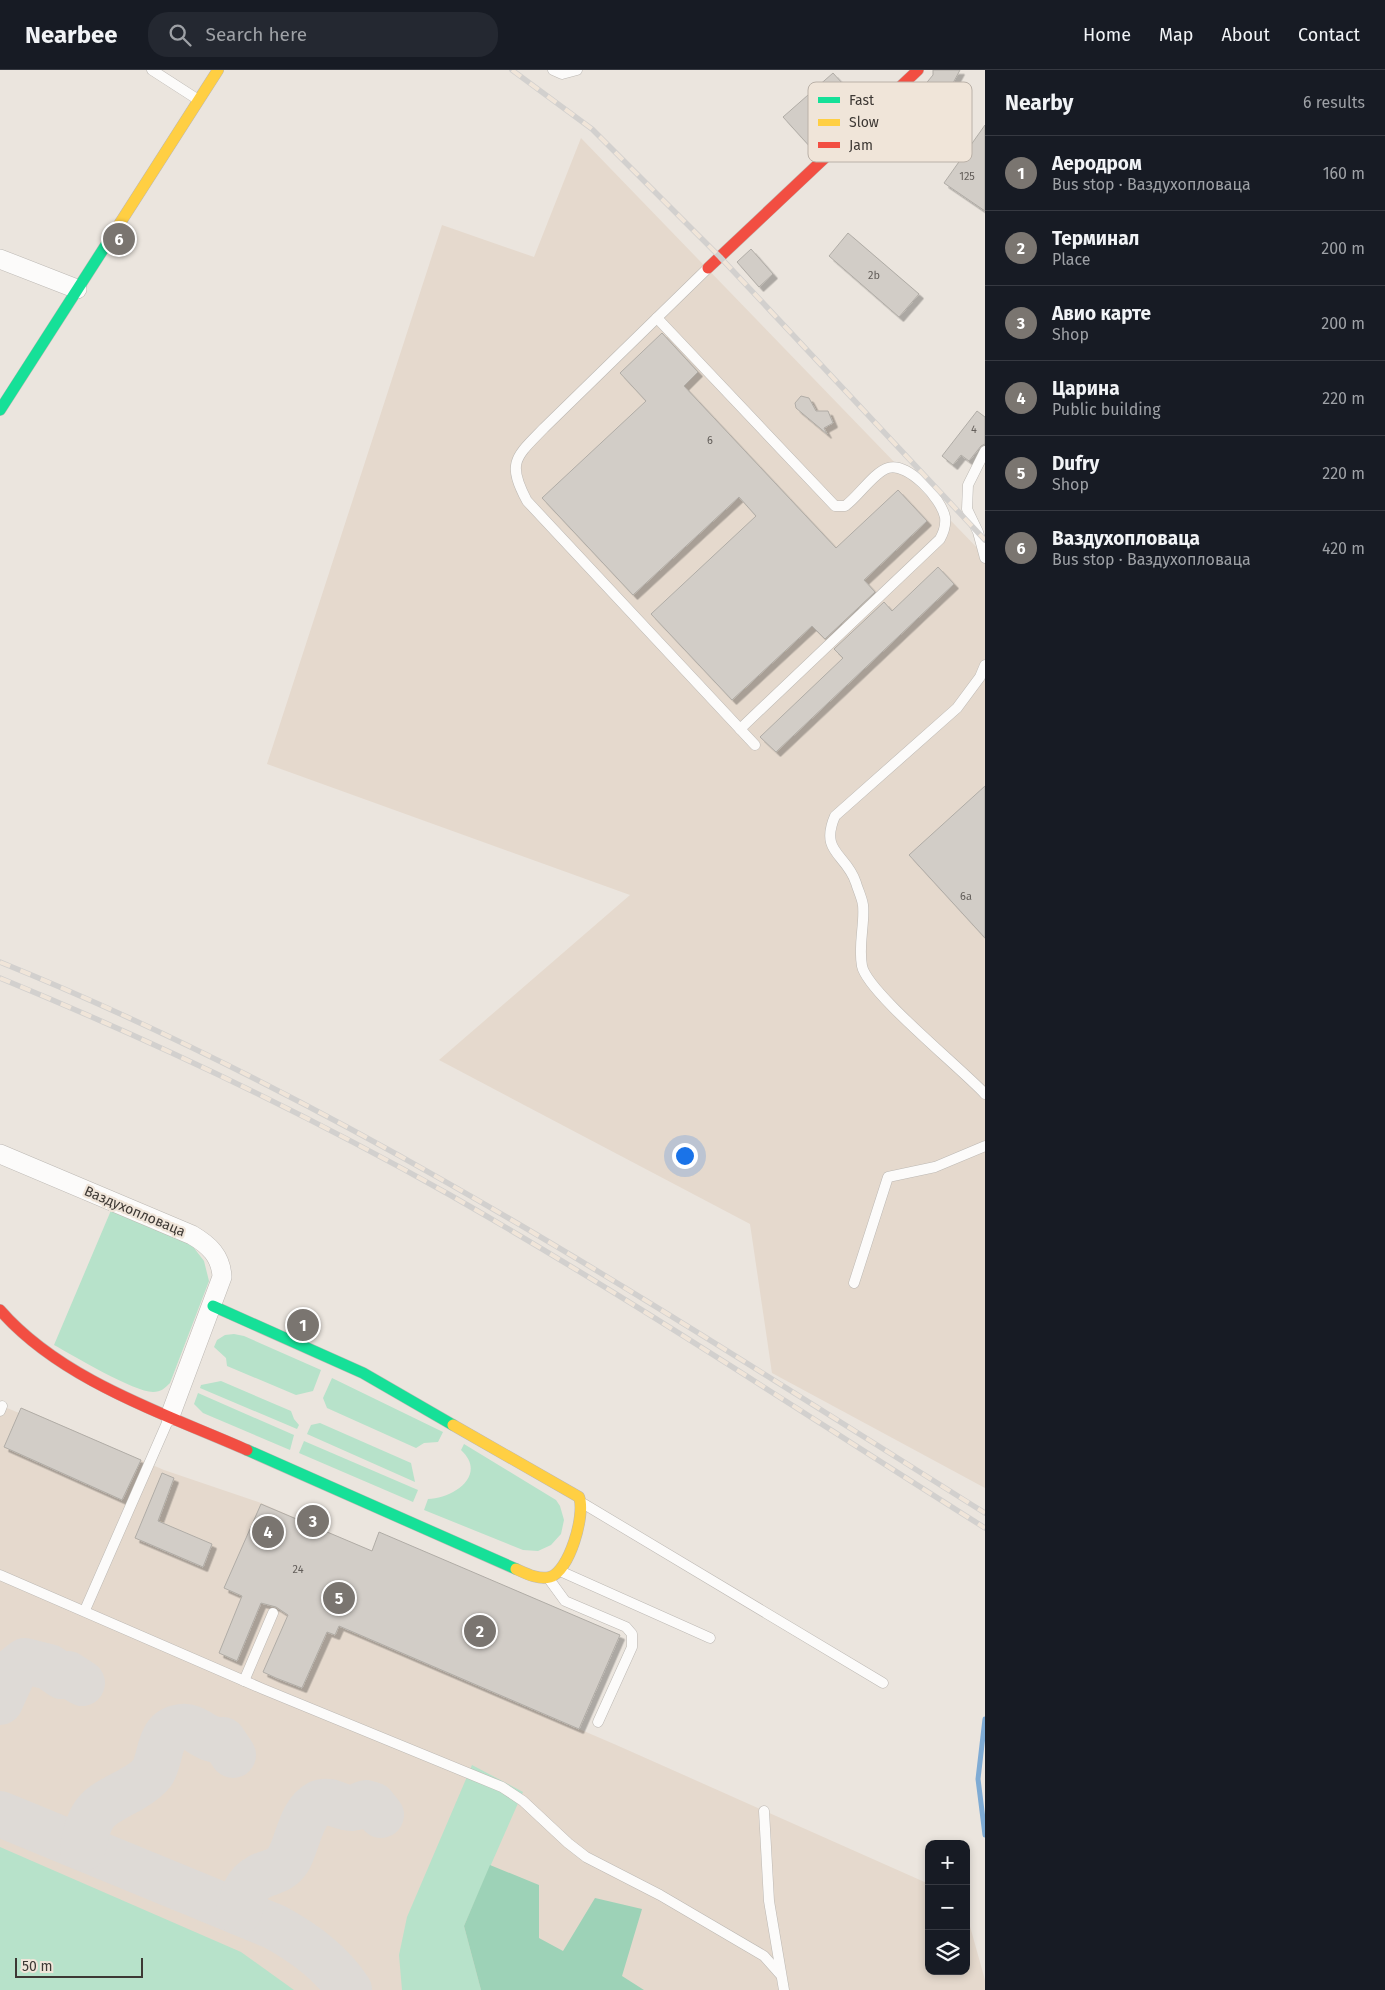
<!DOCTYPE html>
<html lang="en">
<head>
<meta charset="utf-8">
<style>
  :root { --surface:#171b24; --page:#242831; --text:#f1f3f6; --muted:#9ea1a6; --line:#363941; --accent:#7a7570 }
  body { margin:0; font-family:"Fira Sans",sans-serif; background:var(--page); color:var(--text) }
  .controls { position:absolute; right:15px; bottom:15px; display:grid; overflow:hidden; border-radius:10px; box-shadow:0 2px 8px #0003 }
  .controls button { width:45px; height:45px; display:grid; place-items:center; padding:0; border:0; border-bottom:1px solid var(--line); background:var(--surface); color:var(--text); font:25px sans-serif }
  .scale { position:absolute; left:15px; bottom:12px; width:128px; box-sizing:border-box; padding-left:5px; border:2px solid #3d3834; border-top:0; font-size:14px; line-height:18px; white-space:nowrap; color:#3d3834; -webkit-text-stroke:4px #f0e5d9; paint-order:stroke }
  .you { position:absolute; left:684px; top:1085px; width:18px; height:18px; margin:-12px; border:4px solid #fff; border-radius:50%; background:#1a73e8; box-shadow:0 0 0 8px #1a73e833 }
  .badge { display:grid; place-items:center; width:32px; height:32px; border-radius:50%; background:var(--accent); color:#fff; font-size:16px; font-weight:700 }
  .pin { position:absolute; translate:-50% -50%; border:2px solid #fff; box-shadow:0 1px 5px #0006 }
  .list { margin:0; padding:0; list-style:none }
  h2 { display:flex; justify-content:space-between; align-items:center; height:65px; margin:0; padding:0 20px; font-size:21px }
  h2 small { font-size:16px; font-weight:400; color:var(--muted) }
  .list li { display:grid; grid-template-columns:32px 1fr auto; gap:15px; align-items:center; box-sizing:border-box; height:75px; padding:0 20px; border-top:1px solid var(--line) }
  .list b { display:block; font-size:19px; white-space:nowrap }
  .list p { margin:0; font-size:16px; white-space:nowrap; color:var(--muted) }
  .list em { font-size:16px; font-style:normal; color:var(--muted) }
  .icon { flex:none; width:28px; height:28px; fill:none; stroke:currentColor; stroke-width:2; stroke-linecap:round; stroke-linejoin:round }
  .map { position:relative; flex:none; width:985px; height:1920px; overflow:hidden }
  header { display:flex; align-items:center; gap:30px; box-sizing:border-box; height:70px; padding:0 25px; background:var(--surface); border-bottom:1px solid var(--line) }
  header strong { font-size:24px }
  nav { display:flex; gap:28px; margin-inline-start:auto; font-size:18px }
  .search { width:350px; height:45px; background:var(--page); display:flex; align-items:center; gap:12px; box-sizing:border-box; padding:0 18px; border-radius:20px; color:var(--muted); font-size:19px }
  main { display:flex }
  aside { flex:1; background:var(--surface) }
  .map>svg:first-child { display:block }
  .built { fill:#e5d9cd }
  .green { fill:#b7e2ca }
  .forest { fill:#9dd2b7 }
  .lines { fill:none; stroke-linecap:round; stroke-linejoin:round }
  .stream { stroke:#7fabd4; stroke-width:5 }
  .taxiway { stroke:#dedad6; stroke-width:46 }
  .building { fill:#d2cdc7; stroke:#b0aca6; filter:url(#shadow) }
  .lane-casing { stroke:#bcb8b3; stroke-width:11 }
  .street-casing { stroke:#bcb8b3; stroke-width:20 }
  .fast-casing { stroke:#bcb8b3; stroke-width:12 }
  .slow-casing { stroke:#bcb8b3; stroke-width:12 }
  .jam-casing { stroke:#bcb8b3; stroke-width:12 }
  .lane { stroke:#fcfbfa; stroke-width:10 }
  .street { stroke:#fcfbfa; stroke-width:19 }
  .fast { stroke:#16e098; stroke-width:11 }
  .slow { stroke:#ffcf43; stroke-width:11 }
  .jam { stroke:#f24e42; stroke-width:11 }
  .rail-casing { stroke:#d2d0ce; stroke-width:5.5 }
  .rail { stroke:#f0e5d9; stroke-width:4; stroke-dasharray:11; stroke-linecap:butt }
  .labels { text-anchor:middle; stroke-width:4.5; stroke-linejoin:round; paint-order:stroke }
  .number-label { font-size:11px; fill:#635e5a }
  .street-label { font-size:14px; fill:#3d3834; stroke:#f0e5d9 }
  .key { fill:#f0e5d9; stroke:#bab1a8; stroke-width:1 }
  .key-label { font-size:14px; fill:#3d3834 }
</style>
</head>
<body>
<header>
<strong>Nearbee</strong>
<div class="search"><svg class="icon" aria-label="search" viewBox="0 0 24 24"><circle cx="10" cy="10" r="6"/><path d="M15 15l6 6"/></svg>Search here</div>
<nav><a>Home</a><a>Map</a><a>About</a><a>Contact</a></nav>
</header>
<main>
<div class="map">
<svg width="985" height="1920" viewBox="0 0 985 1920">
  <defs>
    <filter id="shadow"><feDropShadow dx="4.5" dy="4.5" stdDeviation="0" flood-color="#0004"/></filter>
  </defs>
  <rect width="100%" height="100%" fill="#ebe5de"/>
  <!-- built -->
  <g class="built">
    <polygon points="581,68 985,486 985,1418 772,1303 750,1154 439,990 630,825 267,694 442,155 534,187"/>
    <polygon points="0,1335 19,1343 22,1338 164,1400 261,1433 372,1481 339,1556 614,1674 929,1814 929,1901 966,1901 966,1842 985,1910 985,1920 0,1920"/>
  </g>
  <!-- green -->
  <g class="green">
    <path d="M 112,1138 L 191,1174 L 204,1191 L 209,1211 L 170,1313 C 165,1318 161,1322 153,1322 C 134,1322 74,1286 54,1275 Z"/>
    <polygon points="225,1265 234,1264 244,1266 321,1300 313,1321 296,1325 227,1296 226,1288 214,1277 217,1270"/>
    <polygon points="332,1308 443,1362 438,1372 424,1373 416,1378 327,1338 323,1328"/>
    <polygon points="221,1311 291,1341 294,1349 299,1355 297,1359 200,1318 201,1315"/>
    <polygon points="198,1323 294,1365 290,1380 203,1343 194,1334"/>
    <polygon points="320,1353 411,1393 415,1412 307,1364 311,1355"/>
    <polygon points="304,1371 418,1420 413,1432 299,1383"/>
    <path d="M 464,1374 L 556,1430 L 560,1436 L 564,1450 L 561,1464 L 551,1475 L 538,1481 L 523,1480 L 424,1440 L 428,1429 C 453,1429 488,1405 461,1380 Z"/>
    <polygon points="472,1695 523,1722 464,1856 481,1920 402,1920 399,1885 407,1847"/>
    <polygon points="0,1777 241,1882 294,1920 0,1920"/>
  </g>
  <!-- forest -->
  <polygon class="forest" points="490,1795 539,1815 539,1868 563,1881 595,1828 642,1839 622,1906 644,1920 481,1920 464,1856"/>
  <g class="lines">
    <!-- stream -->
    <polyline class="stream" points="985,1649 978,1709 985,1765"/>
    <!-- taxiway -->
    <g class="taxiway">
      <polyline points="0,1632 15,1599 25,1591 49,1597 62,1606 68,1604 82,1613"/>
      <path d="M 0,1744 L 275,1857 C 304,1873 331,1892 349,1920"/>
      <path d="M 83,1778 C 90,1739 98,1737 130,1720 C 137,1716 147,1710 152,1703 C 162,1689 157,1660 181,1657 C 198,1655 204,1672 223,1670 L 233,1685"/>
      <path d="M 239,1842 C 242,1829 245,1814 259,1807 C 270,1801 280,1802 288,1790 C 298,1774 300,1743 319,1733 C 331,1728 341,1739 352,1738 C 356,1738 362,1734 366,1733 L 373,1735 L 381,1745"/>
    </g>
  </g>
  <!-- building -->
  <g class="building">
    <polygon points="933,0 960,0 945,28 923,17 933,5"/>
    <polygon points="833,3 860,33 812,79 783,47"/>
    <polygon points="985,55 985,141 944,113"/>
    <polygon points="848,163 919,224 899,247 829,186"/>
    <polygon points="751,179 773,204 759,217 737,192"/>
    <polygon points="662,263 698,302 684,316 836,478 898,420 927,451 864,510 875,522 825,569 812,556 732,630 651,544 756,446 739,427 633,525 542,428 646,331 620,303"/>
    <polygon points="801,326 809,328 816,341 828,341 833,353 824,358 827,364 796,338 795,333"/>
    <polygon points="977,341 985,347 985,374 981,376 969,391 961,385 953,395 942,386"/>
    <polygon points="938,497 954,514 776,682 760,667 843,588 834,579 884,532 892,541"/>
    <polygon points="985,716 985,868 909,785"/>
    <polygon points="21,1338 141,1390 122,1430 4,1377"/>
    <polygon points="162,1403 174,1408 158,1451 212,1474 203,1497 135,1468"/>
    <polygon points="261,1434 372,1481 379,1462 620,1565 579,1659 339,1556 335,1565 327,1562 302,1618 276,1608 263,1602 288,1545 276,1537 261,1533 237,1591 219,1583 242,1526 224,1518"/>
  </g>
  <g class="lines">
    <!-- lane casing -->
    <g class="lane-casing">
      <g id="lane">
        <polyline points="152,0 197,29"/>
        <polyline points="553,0 562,4 577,0"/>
        <path d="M 707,199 L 544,358 C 516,387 506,392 527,431 L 755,675"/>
        <path d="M 657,248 L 835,436 L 845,436 C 858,427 874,402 888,398 C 908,392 941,428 945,447 C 946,455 944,462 940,469 L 740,659"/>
        <polyline points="985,381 968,415 967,439 978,462 985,488"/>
        <path d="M 985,595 L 980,607 L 957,638 L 835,746 C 819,783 847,784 856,813 C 858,820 862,828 863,835 C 865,854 858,875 862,896 C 867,922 961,998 985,1024"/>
        <polyline points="854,1213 888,1107 935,1097 985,1076"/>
        <polyline points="0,1341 2,1336"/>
        <polyline points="584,1434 883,1613"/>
        <polyline points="560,1501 710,1568"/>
        <polyline points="0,1505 263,1619 502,1717 523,1731 568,1773 586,1787 660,1825 764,1886 780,1904"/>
        <polyline points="549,1509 565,1531 626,1557 632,1564 632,1577 598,1652"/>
        <polyline points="85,1540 170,1346"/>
        <polyline points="244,1611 273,1543"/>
        <polyline points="764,1741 769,1831 784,1920"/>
      </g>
    </g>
    <!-- street casing -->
    <g class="street-casing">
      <g id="street">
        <polyline points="0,189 77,219"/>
        <path d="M 0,1084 L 192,1165 C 209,1175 221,1186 222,1207 L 170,1346"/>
      </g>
    </g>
    <!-- fast casing -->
    <g class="fast-casing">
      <g id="fast">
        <polyline points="0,340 113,164"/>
        <polyline points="213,1236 363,1303 453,1355"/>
        <polyline points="247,1380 516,1499"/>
      </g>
    </g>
    <!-- slow casing -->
    <g class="slow-casing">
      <g id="slow">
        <polyline points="113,164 218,0"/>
        <path d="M 453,1355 L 579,1427 C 586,1444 569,1502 550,1507 C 539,1510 527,1504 516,1499"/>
      </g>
    </g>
    <!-- jam casing -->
    <g class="jam-casing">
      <g id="jam">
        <polyline points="708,198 918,0"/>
        <path d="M 0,1240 C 61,1310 163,1343 247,1380"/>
      </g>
    </g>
    <!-- lane -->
    <use href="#lane" class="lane"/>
    <!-- street -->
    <use href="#street" class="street"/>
    <!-- fast -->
    <use href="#fast" class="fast"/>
    <!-- slow -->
    <use href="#slow" class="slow"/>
    <!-- jam -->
    <use href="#jam" class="jam"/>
    <!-- rail casing -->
    <g class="rail-casing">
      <g id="rail">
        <polyline points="512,0 592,59 720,187 985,470"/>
        <path d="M 0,892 C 351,1034 666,1243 985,1443"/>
        <path d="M 0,908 C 153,971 305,1043 450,1125 C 632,1229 807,1346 985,1458"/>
      </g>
    </g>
    <!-- rail -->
    <use href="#rail" class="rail"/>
  </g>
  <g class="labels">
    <!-- number labels -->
    <g class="number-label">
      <text x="967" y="110">125</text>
      <text x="874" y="209">2b</text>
      <text x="974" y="363">4</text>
      <text x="710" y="374">6</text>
      <text x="966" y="830">6a</text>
      <text x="298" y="1503">24</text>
    </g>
    <!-- street labels -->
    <g class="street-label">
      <text transform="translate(135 1141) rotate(23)" y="5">Ваздухопловаца</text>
    </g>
  </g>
  <!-- legend -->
  <rect x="808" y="12" width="164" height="80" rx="8" class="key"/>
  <rect x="818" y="27" width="22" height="6" fill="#16e098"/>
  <rect x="818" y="49" width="22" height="7" fill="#ffcf43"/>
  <rect x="818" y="72" width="22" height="6" fill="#f24e42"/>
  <g class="key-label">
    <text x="849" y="35">Fast</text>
    <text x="849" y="57">Slow</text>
    <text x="849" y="80">Jam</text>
  </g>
</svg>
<div class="controls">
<button>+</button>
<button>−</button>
<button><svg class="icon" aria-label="layers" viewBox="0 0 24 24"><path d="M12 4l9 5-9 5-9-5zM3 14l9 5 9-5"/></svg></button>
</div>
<div class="scale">50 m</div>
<div class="you"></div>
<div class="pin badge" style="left:303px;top:1255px">1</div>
<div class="pin badge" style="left:480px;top:1561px">2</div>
<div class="pin badge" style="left:313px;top:1451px">3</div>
<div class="pin badge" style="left:268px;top:1462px">4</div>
<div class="pin badge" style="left:339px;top:1528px">5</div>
<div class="pin badge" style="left:119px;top:169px">6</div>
</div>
<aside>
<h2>Nearby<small>6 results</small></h2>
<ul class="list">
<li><span class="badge">1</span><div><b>Аеродром</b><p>Bus stop · Ваздухопловаца</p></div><em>160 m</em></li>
<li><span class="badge">2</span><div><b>Терминал</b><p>Place</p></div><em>200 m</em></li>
<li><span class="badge">3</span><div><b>Авио карте</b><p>Shop</p></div><em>200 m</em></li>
<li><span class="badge">4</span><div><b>Царина</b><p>Public building</p></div><em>220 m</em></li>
<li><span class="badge">5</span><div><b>Dufry</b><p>Shop</p></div><em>220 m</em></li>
<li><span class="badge">6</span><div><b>Ваздухопловаца</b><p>Bus stop · Ваздухопловаца</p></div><em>420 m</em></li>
</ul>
</aside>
</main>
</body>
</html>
